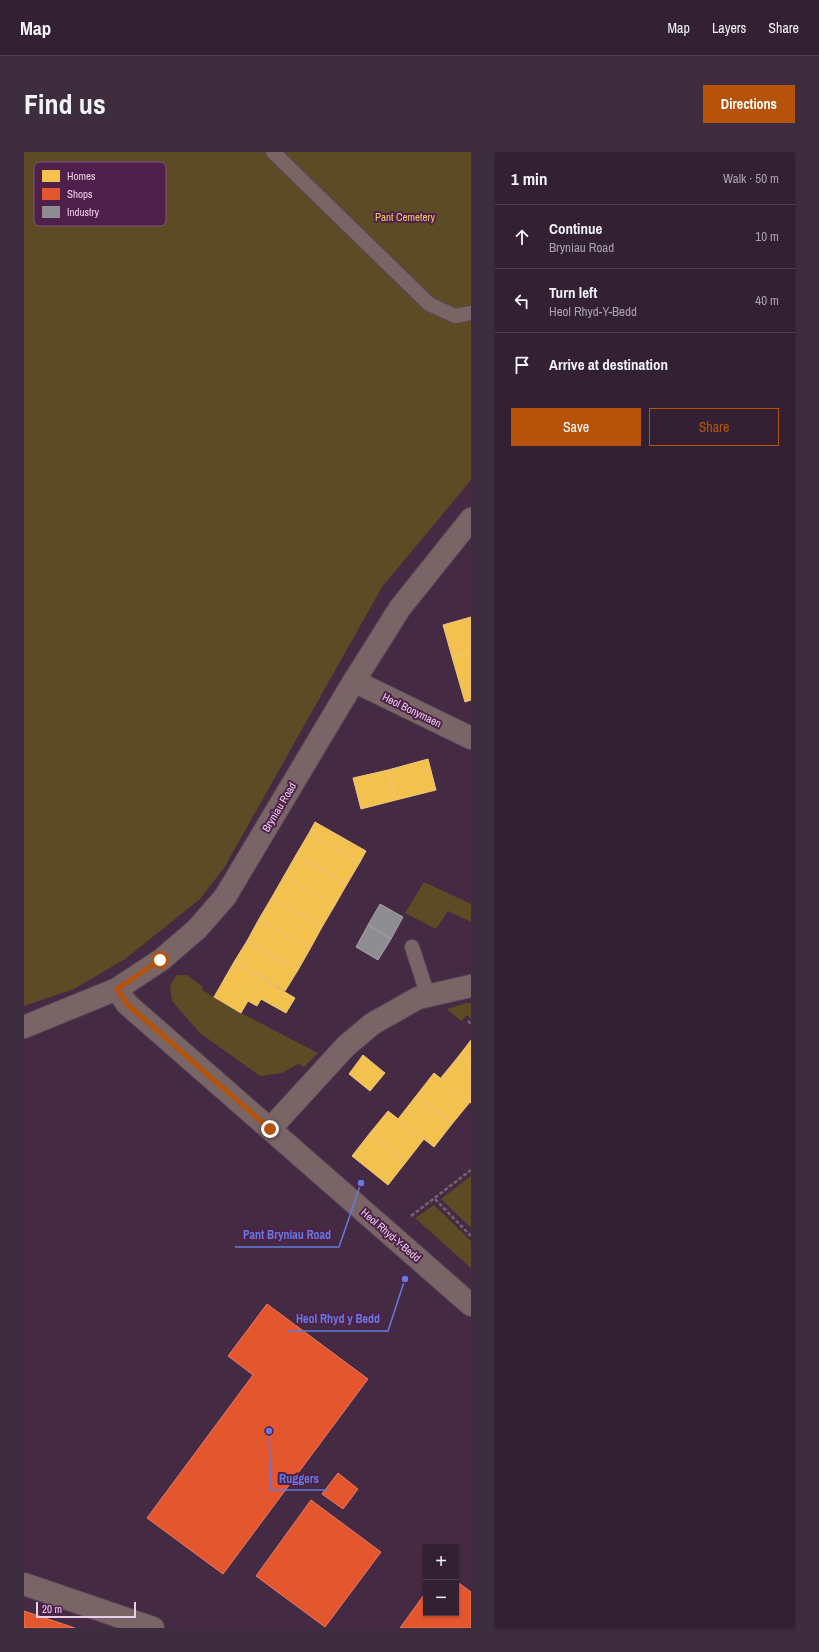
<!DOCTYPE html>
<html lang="en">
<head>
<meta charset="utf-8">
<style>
  :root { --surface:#332032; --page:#3e2d3e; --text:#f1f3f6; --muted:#a9a3ac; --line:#4e3e4d; --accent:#b45309 }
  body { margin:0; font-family:"Archivo Narrow",sans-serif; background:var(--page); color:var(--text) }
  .controls { position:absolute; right:12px; bottom:12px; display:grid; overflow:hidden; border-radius:0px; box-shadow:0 1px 3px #0004 }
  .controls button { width:36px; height:36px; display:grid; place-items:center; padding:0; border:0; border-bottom:1px solid var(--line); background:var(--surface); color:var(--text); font:20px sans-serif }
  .scale { position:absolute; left:12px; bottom:10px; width:100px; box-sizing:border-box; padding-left:4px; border:2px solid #eacde6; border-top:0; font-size:11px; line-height:14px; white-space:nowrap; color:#eacde6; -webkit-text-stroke:3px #4f204b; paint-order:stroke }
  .stop { position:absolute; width:12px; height:12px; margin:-9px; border:3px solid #b45309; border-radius:50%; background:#fff }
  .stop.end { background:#b45309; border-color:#fff; box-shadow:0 1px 4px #0008 }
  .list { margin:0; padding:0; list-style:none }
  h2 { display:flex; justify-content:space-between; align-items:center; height:52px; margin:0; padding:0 16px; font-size:17px }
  h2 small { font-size:13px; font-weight:400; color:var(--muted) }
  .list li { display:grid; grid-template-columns:26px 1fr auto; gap:12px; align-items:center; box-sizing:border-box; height:64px; padding:0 16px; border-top:1px solid var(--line) }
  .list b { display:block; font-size:15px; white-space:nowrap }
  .list p { margin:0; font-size:13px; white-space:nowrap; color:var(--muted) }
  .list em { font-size:13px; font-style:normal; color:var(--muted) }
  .actions { display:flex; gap:8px; padding:12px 16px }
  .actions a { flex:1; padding:9px 0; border:1px solid var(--accent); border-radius:0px; text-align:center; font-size:14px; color:var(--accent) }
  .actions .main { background:var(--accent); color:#fff }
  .icon { flex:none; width:22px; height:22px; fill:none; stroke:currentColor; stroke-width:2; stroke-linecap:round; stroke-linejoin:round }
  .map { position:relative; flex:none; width:447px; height:1476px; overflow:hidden; border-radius:0px }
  header { display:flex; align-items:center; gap:24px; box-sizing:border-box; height:56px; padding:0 20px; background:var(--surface); border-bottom:1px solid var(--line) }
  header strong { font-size:19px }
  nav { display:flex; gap:22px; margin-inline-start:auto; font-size:14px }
  .intro { display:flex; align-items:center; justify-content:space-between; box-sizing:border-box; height:96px; padding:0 24px }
  h1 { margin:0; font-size:28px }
  .button { padding:10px 18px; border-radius:0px; background:var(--accent); color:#fff; font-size:14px; font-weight:700 }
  main { display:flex; gap:24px; padding:0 24px }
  aside { flex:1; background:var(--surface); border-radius:0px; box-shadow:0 1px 3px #0004 }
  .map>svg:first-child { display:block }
  .green { fill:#5c4b25 }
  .homes { fill:#f2c14e; stroke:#f0c57c }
  .shops { fill:#e4572e; stroke:#e67a65 }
  .industry { fill:#8d8d92; stroke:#a9a0ab }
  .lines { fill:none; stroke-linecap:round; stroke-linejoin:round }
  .service-casing { stroke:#5d475b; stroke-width:16 }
  .minor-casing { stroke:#5d475b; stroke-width:24 }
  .tertiary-casing { stroke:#5d475b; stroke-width:24 }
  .path { stroke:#756369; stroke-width:2.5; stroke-dasharray:4 2; stroke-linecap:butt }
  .service { stroke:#796565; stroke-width:14 }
  .minor { stroke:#796565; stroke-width:22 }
  .tertiary { stroke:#796565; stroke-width:22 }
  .route { stroke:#b45309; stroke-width:5 }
  .labels { text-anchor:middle; stroke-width:4; stroke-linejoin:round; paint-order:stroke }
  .park-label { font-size:11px; fill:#eecb62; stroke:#4f204b }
  .street-label { font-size:11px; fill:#eacde6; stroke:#4f204b }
  .key { fill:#4f204b; stroke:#7e547a; stroke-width:1 }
  .key-label { font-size:11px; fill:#eacde6 }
  .leader { fill:none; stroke:#657add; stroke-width:1.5 }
  .callout-dot { fill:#657add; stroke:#4f204b; stroke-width:1.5 }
  .callout-label { font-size:12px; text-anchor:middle; font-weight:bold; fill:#657add; stroke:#4f204b; stroke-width:4; stroke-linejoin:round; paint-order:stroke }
</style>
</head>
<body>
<header>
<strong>Map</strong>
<nav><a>Map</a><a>Layers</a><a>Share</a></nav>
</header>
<div class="intro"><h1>Find us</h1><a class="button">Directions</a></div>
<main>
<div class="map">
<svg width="447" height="1476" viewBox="0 0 447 1476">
  <rect width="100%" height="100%" fill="#442a42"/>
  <!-- green -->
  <g class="green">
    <polygon points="0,0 447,0 447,328 358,435 200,716 176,747 101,807 50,837 0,854"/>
    <polygon points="400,730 447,752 447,770 424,759 412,777 381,761"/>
    <polygon points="153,823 163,823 179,835 178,838 217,861 294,901 280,915 274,912 258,921 236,924 176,881 148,849 146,833"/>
    <polygon points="442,851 447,851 447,867 443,863 437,869 423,857"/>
    <polygon points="447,1024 447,1076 417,1047"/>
    <polygon points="410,1053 447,1089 447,1116 391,1066"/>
  </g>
  <!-- homes -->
  <g class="homes">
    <polygon points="447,465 447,499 428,505 419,473"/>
    <polygon points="447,499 447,548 441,550 428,505"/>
    <polygon points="404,607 412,638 372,648 364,618"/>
    <polygon points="364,618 372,648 337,657 329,626"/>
    <polygon points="291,670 342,699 336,710 285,681"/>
    <polygon points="285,681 336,710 323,732 272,703"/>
    <polygon points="272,703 323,732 311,753 260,724"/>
    <polygon points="260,724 311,753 298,775 248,745"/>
    <polygon points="248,745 298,775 286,797 235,767"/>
    <polygon points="235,767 286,797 274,818 223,789"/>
    <polygon points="223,789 274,818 261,839 210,810"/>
    <polygon points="210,810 271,846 262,861 237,847 233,854 224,849 217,861 190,845"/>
    <polygon points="447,888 447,914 434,905"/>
    <polygon points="339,903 361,921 346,939 325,922"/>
    <polygon points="434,905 447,914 447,951 416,927"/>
    <polygon points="410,921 446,950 428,972 392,944"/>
    <polygon points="392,944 428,972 410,995 374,967"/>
    <polygon points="364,959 400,987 382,1010 346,981"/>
    <polygon points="346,981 382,1010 364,1033 328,1004"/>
  </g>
  <!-- shops -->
  <g class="shops">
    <polygon points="243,1152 344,1227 199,1422 123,1366 229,1223 204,1204"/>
    <polygon points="314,1321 334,1337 319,1357 298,1342"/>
    <polygon points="287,1348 357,1400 301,1475 232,1424"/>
    <polygon points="432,1429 447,1440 447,1476 376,1476 402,1440 402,1461 432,1461"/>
    <polygon points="0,1459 51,1476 0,1476"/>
  </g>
  <!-- industry -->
  <g class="industry">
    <polygon points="356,752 379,765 367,787 344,773"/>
    <polygon points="344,773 367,787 354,808 332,795"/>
  </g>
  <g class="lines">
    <!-- service casing -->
    <g class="service-casing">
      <g id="service">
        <polyline points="249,0 405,152 431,164 447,161"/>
        <polyline points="388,795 404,844"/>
      </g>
    </g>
    <!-- minor casing -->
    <g class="minor-casing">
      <g id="minor">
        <polyline points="330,529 447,586"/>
        <polyline points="93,837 103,852 447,1153"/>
        <polyline points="246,977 322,894 348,872 394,846 447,834"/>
        <polyline points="0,1432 129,1476"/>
      </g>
    </g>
    <!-- tertiary casing -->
    <g class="tertiary-casing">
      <polyline id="tertiary" points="0,875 93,837 137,808 173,777 201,745 330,529 376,456 447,367"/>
    </g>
    <!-- path -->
    <g class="path">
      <polyline points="444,869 447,872"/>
      <polyline points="411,1047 447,1084"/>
      <polyline points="387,1064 447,1018"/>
    </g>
    <!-- service -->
    <use href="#service" class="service"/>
    <!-- minor -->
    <use href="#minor" class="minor"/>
    <!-- tertiary -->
    <use href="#tertiary" class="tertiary"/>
  </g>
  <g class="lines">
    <!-- route -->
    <polyline class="route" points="136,808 93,837 103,852 246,977"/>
  </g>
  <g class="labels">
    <!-- park labels -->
    <g class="park-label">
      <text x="381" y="69">Pant Cemetery</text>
    </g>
    <!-- street labels -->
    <g class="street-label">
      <text transform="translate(388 558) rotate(26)" y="4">Heol Bonymaen</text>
      <text transform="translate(255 655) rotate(-59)" y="4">Bryniau Road</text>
      <text transform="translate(367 1083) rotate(41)" y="4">Heol Rhyd-Y-Bedd</text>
    </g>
  </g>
  <!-- legend -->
  <rect x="10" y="10" width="132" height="64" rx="6" class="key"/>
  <rect x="18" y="18" width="18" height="12" fill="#f2c14e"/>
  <rect x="18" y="36" width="18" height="12" fill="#e4572e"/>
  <rect x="18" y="54" width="18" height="12" fill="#8d8d92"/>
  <g class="key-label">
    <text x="43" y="28">Homes</text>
    <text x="43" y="46">Shops</text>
    <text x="43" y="64">Industry</text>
  </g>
  <!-- callouts -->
  <path class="leader" d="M337 1031L315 1095H211M381 1127L364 1179H264M245 1279L247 1338H303"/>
  <g class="callout-dot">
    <circle cx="337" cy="1031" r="4"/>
    <circle cx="381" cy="1127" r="4"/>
    <circle cx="245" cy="1279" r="4"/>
  </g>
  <g class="callout-label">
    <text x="263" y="1087">Pant Bryniau Road</text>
    <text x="314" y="1171">Heol Rhyd y Bedd</text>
    <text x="275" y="1331">Ruggers</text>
  </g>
</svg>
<div class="controls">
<button>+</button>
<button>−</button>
</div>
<div class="scale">20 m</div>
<div class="stop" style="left:136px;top:808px"></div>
<div class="stop end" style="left:246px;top:977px"></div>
</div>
<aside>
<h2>1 min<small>Walk · 50 m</small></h2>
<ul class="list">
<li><svg class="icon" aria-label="ahead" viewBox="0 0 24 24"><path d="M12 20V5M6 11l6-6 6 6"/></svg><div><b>Continue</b><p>Bryniau Road</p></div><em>10 m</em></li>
<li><svg class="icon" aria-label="left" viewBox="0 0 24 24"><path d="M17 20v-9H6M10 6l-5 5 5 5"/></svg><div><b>Turn left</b><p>Heol Rhyd-Y-Bedd</p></div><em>40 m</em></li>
<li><svg class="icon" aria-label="arrive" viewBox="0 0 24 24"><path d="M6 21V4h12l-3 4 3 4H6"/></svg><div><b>Arrive at destination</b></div></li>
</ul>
<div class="actions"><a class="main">Save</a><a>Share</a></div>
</aside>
</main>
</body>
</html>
